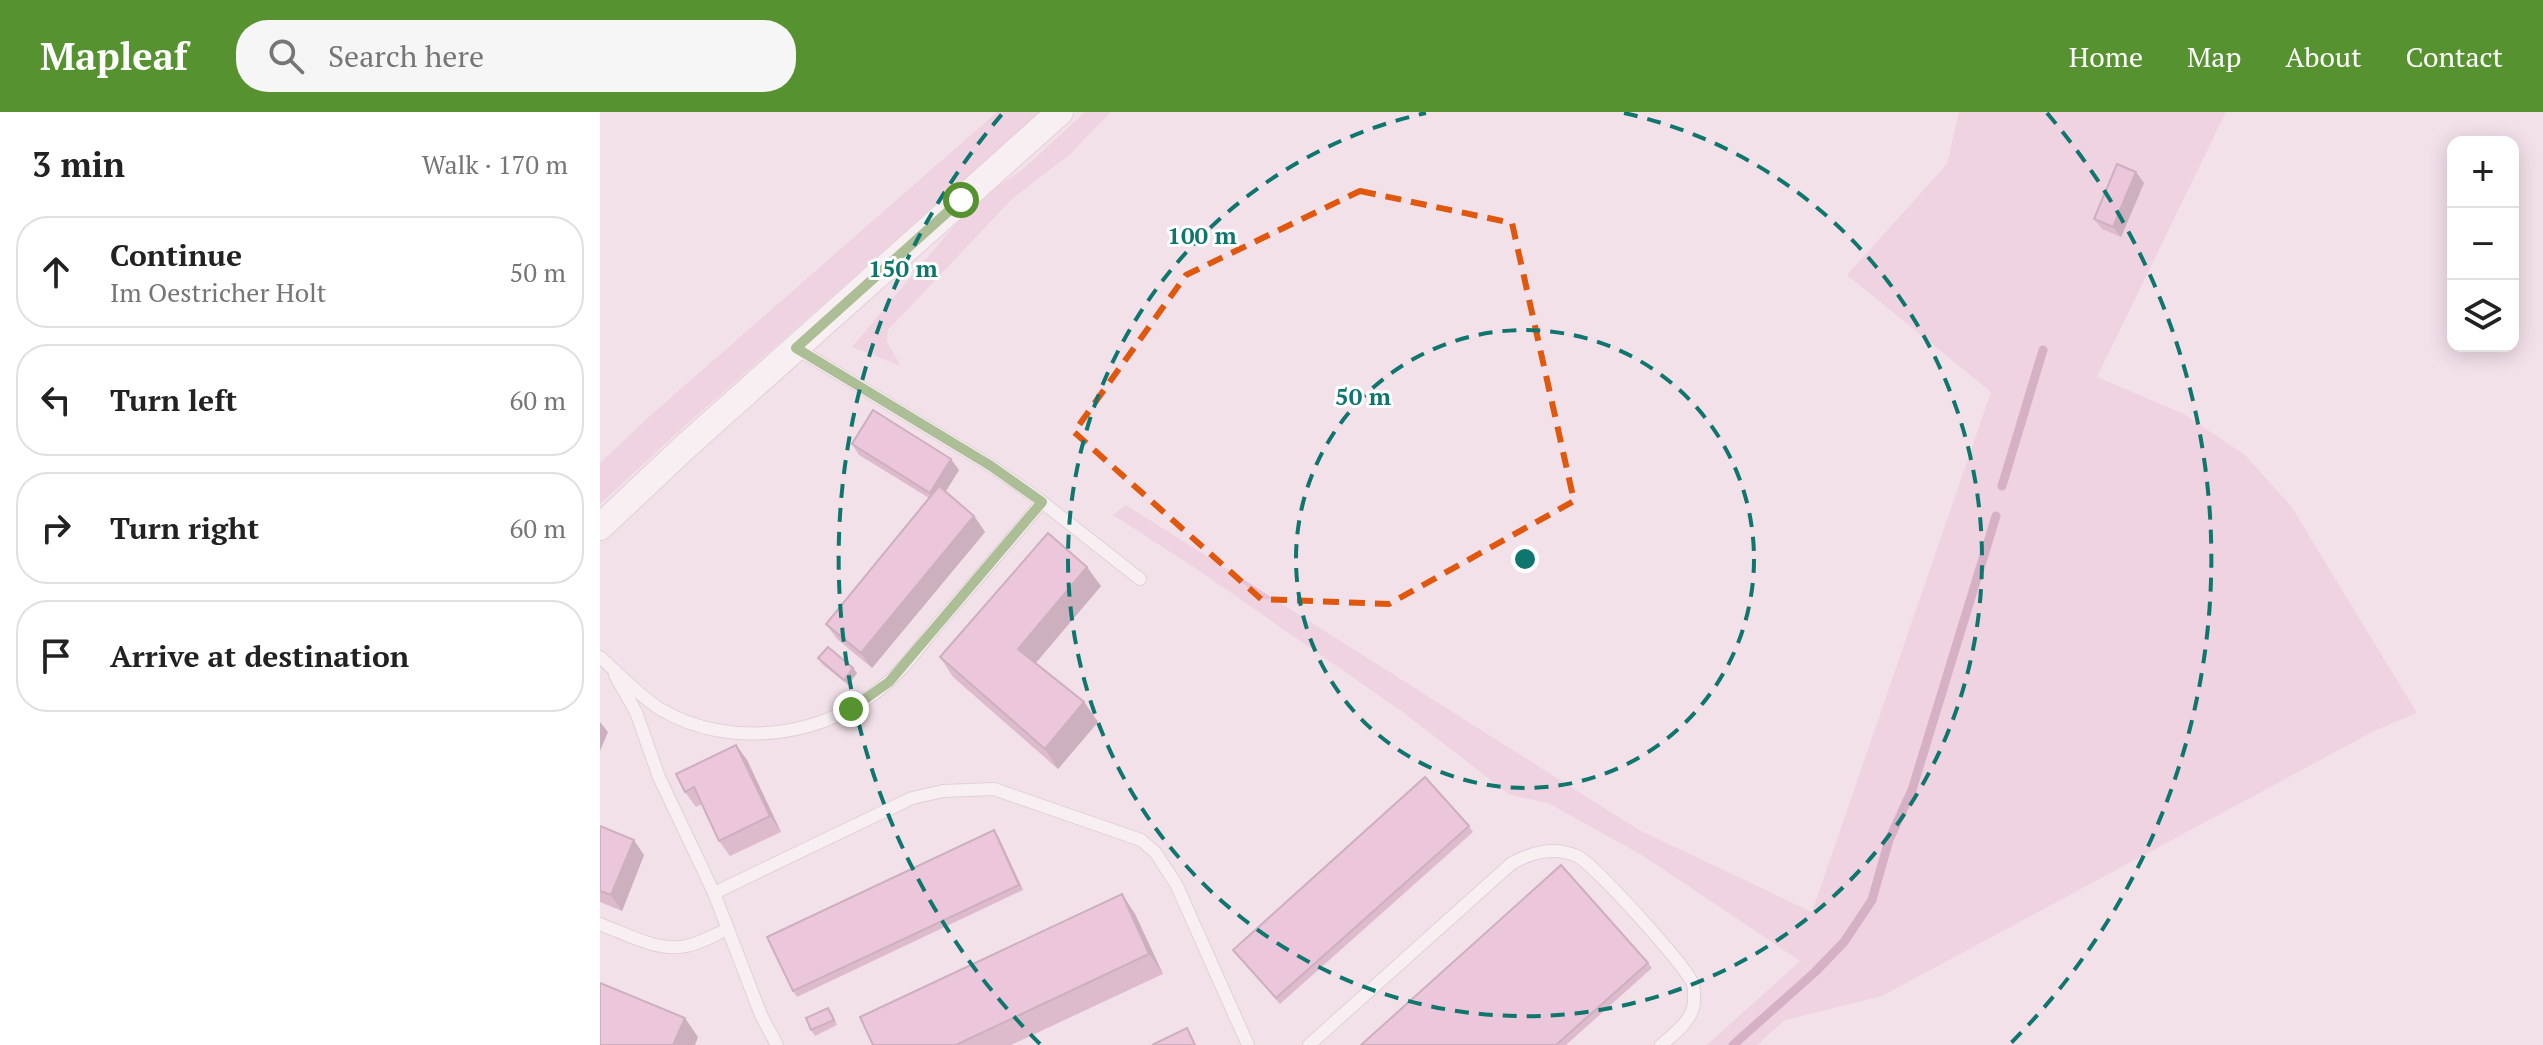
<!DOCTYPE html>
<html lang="en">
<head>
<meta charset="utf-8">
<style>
  :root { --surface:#fff; --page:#f6f6f6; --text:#222; --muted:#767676; --line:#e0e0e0; --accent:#579230 }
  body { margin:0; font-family:"PT Serif",serif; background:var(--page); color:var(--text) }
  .controls { position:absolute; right:24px; top:24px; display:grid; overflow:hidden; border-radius:16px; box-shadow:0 4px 20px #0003 }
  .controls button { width:72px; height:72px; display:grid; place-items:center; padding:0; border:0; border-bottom:2px solid var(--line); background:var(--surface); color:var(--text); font:40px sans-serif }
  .stop { position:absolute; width:24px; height:24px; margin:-18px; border:6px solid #579230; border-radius:50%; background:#fff }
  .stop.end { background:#579230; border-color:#fff; box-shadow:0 2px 8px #0008 }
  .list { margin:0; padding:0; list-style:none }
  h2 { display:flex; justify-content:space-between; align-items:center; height:104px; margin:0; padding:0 32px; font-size:34px }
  h2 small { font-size:26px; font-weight:400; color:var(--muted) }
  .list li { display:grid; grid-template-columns:52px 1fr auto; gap:24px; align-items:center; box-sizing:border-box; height:112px; margin:0 16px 16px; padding:0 16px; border:2px solid var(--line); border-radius:32px }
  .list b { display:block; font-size:30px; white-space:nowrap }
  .list p { margin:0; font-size:26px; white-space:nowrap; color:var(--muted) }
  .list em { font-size:26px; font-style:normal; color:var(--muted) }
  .icon { flex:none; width:44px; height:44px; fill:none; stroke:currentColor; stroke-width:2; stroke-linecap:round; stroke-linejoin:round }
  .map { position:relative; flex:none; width:1943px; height:933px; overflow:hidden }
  header { display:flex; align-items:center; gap:48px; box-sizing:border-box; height:112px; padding:0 40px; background:var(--accent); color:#fff }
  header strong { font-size:38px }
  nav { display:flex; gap:44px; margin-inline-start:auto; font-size:28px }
  .search { width:560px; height:72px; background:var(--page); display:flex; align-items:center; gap:20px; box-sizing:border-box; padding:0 28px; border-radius:32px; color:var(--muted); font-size:30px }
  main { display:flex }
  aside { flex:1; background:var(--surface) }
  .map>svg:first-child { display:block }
  .green { fill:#eac2d7 }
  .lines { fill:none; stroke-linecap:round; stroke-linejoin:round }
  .stream { stroke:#b37799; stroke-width:9 }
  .lane-casing { stroke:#cbbac3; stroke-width:14 }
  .street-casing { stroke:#cbbac3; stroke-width:28 }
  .lane { stroke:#fff; stroke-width:12 }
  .street { stroke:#fff; stroke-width:26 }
  .wall { fill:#c48dab }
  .shaded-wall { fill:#a0738b }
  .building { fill:#e4a4c7; stroke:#a0738b; stroke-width:2 }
  .route { stroke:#579230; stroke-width:10 }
  .marked { fill:none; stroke:#e0570e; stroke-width:6; stroke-dasharray:16 10; stroke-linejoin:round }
  .ring { fill:none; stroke:#0f766e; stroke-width:4; stroke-dasharray:14 10 }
  .centre { fill:#0f766e; stroke:#fff; stroke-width:4 }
  .ring-label { font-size:24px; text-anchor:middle; font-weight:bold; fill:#0f766e; stroke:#fff; stroke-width:6; stroke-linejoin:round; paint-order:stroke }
</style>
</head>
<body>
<header>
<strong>Mapleaf</strong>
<div class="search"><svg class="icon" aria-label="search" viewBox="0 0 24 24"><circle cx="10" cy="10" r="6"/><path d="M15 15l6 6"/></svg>Search here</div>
<nav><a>Home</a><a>Map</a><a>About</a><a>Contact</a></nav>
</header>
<main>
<aside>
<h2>3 min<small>Walk · 170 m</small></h2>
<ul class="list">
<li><svg class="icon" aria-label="ahead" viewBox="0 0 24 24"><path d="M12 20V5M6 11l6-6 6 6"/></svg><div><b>Continue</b><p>Im Oestricher Holt</p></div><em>50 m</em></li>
<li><svg class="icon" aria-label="left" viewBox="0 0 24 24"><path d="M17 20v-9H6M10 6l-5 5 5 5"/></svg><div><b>Turn left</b></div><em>60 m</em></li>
<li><svg class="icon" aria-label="right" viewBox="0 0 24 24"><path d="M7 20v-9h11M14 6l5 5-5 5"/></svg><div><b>Turn right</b></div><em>60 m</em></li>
<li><svg class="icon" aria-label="arrive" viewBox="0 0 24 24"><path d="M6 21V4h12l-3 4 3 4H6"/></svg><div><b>Arrive at destination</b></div></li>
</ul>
</aside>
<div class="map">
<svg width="1943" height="933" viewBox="0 0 1943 933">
  <rect width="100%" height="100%" fill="#f3e1ea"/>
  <!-- green -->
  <g class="green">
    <polygon points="397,0 441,0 78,320 0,392 0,351 52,302"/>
    <polygon points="485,0 511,0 469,43 412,87 288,218 287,230 301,254 252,235 374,90 422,58"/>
    <polygon points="1359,0 1626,0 1497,265 1584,302 1645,343 1691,394 1817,601 1776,618 1282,884 1185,908 1157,933 1107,933 1200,849 1045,745 948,691 910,683 800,598 598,458 513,403 526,393 1039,718 1212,800 1391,280 1247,163 1347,52"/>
  </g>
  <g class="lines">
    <!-- stream -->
    <g class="stream">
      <polyline points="1402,374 1443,238"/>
      <polyline points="1133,933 1215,860 1244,830 1272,788 1289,728 1312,678 1396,404"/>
    </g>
    <!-- lane casing -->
    <g class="lane-casing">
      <g id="lane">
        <polyline points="196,236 391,354 437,386 540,467"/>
        <path d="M 0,545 C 19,562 38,583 60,597 C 131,639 228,625 287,571 C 307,554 322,531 339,511 C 374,471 408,431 442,390"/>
        <polyline points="15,563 36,600 59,665 114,781 161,903 177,933"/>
        <polyline points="114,781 312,686 343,679 394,677 541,728 555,740 576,772 648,933"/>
        <path d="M 0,812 C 26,822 58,840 86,834 C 100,832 115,822 128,817"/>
        <path d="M 709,933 L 912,751 C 933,740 954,734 977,744 C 994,752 1086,854 1093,872 C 1094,876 1094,885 1094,890 C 1093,908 1074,922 1061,933"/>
      </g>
    </g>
    <!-- street casing -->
    <g class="street-casing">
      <polyline id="street" points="0,415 86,334 460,0"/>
    </g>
    <!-- lane -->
    <use href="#lane" class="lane"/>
    <!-- street -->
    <use href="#street" class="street"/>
  </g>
  <!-- wall -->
  <g class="wall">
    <polygon points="1536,60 1544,71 1521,125 1502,117 1494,107"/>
    <polygon points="252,332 359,358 345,380 374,404 385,420 272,556 237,527 226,512 329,386 259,343"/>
    <polygon points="501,474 436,551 484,590 498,610 458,657 353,565 340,545"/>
    <polygon points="218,546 253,556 257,561 248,573 222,552"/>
    <polygon points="136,633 147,648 181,720 130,744 119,729 102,692 96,695 85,680"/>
    <polygon points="0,714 44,743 22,799 0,790"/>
    <polygon points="869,714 873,720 680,892 633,838"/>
    <polygon points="398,724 423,778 197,885 193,879"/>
    <polygon points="522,782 535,802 563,862 411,933 273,933"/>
    <polygon points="1048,851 1052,856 966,933 761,933"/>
    <polygon points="232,901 237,913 215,924 211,918"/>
  </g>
  <!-- shaded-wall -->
  <g class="shaded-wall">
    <polygon points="1536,60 1544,71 1521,125 1513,115"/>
    <polygon points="351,347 359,358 338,392 330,381"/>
    <polygon points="374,404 385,420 272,556 261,541"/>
    <polygon points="487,455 501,474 431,556 418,537"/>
    <polygon points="253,556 257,561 248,573 244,568"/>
    <polygon points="484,590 498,610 458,657 445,637"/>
    <polygon points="0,610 8,620 0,639"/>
    <polygon points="136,633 147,648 181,720 170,704"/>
    <polygon points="394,718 398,724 423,778 419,773"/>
    <polygon points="34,728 44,743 22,799 11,783"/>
    <polygon points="522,782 535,802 563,862 549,842"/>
    <polygon points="85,906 98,925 95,933 73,933"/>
  </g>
  <!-- building -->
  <g class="building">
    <polygon points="1517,52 1536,60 1513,115 1494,107"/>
    <polygon points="273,298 351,347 330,381 252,332"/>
    <polygon points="339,374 374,404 261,541 226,512"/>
    <polygon points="448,421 487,455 418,537 484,590 445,637 340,545"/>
    <polygon points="228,535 253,556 244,568 218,546"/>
    <polygon points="136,633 170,704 119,729 94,675 85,680 76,662"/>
    <polygon points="825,665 869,714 676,886 633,838"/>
    <polygon points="0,714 34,728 11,783 0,779"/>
    <polygon points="394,718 419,773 193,879 167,825"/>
    <polygon points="961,753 1048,851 956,933 761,933"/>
    <polygon points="522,782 549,842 356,933 273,933 260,905"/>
    <polygon points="0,871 85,906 73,933 0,933"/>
    <polygon points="228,896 234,908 211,918 206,906"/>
    <polygon points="587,916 595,933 552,933"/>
  </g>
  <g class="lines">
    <!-- route -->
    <polyline class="route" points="251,597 289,570 442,390 391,354 196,236 361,88"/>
  </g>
  <!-- marked area -->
  <path d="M0 0H1943V933H0ZM 760,79 L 912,111 L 974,389 L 789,492 L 661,487 L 474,320 L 586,163 Z" fill="#f3e1ea" fill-opacity=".55" fill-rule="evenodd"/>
  <path class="marked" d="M 760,79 L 912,111 L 974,389 L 789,492 L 661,487 L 474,320 L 586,163 Z"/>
  <!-- distance rings -->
  <g class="ring">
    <circle cx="925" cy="447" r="229"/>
    <path d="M1024 1A457 457 0 1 1 826 1"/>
    <path d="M440 932A686 686 0 0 1 403 1M1447 1A686 686 0 0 1 1410 932"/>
  </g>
  <circle cx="925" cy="447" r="12" class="centre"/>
  <g class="ring-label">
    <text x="602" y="132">100 m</text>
    <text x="303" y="165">150 m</text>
    <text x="763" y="293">50 m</text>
  </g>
</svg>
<div class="controls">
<button>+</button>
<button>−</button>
<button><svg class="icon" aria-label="layers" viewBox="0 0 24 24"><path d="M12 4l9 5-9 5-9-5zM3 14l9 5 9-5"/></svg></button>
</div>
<div class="stop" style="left:361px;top:88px"></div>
<div class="stop end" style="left:251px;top:597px"></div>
</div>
</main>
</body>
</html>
